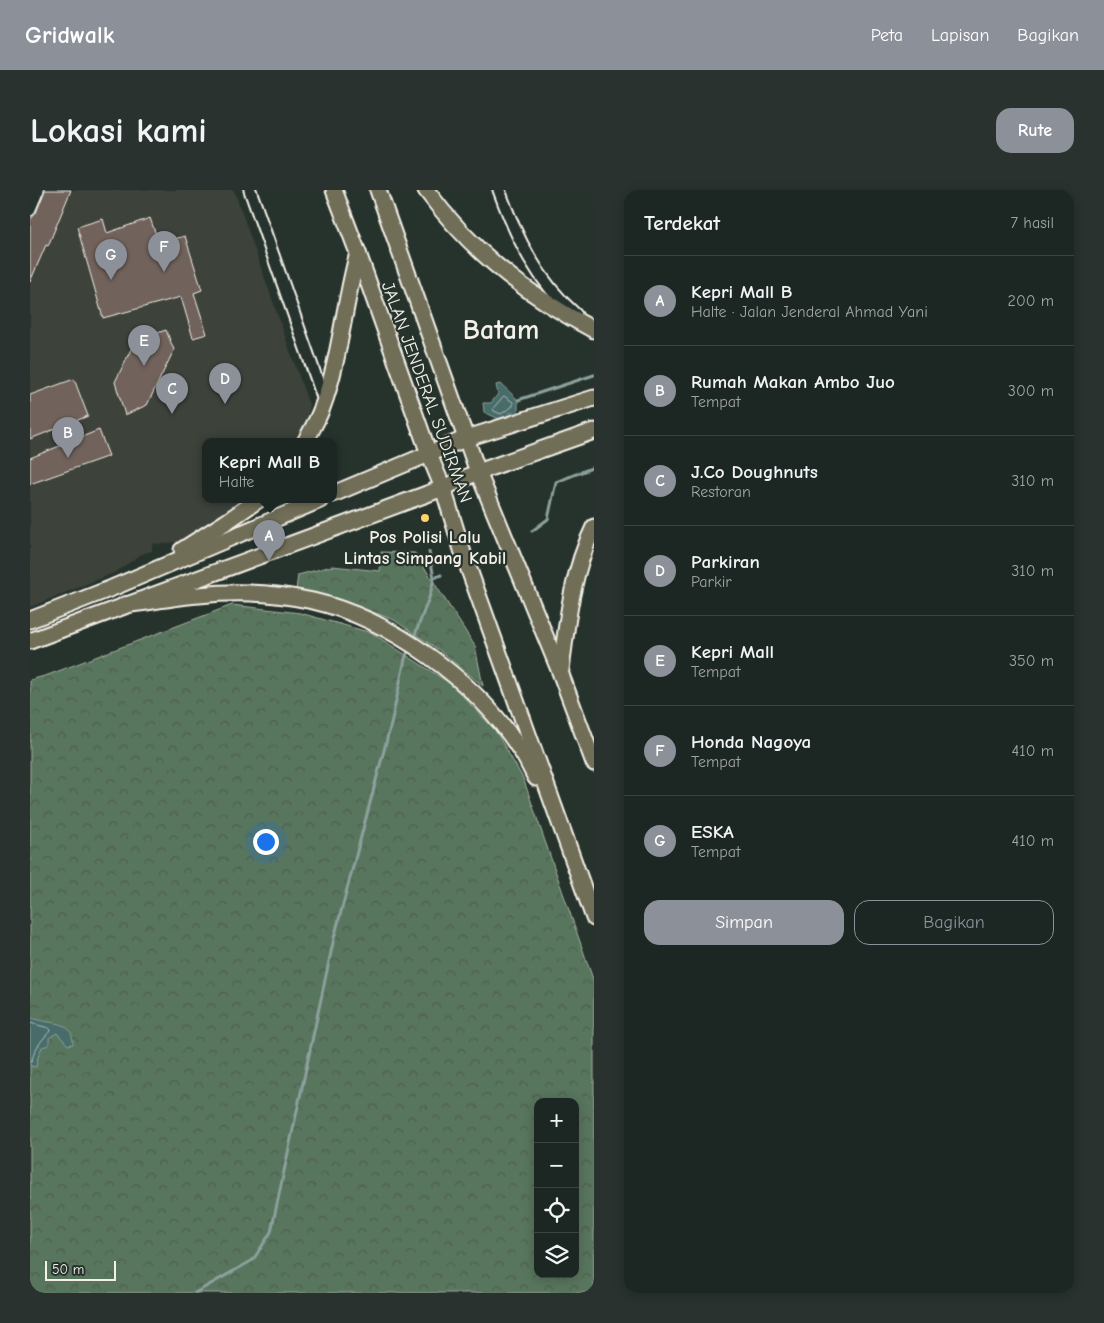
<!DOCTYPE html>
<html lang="id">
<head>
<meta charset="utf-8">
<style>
  :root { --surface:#1c2622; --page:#29322f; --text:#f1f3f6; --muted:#a0a5a5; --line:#3a4340; --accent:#8c9099 }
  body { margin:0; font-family:"Comic Neue",sans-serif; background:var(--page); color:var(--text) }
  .controls { position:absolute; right:15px; bottom:15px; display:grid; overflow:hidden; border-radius:10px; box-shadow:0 2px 12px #0003 }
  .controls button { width:45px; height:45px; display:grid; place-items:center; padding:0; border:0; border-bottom:1px solid var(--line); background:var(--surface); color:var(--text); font:25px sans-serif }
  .scale { position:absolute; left:15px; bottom:12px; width:71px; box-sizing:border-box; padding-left:5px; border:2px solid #f4f1e8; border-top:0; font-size:14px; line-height:18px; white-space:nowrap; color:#f4f1e8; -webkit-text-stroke:4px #26332d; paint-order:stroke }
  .you { position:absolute; left:235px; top:651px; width:18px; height:18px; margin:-12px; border:4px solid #fff; border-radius:50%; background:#1a73e8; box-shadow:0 0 0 8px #1a73e833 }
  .badge { display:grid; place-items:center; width:32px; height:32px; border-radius:50%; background:var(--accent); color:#fff; font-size:16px; font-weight:700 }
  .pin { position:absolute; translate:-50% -41px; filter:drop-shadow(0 1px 2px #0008) }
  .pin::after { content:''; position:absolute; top:26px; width:18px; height:15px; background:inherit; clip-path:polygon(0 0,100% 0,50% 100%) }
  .popup { position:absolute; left:172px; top:248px; width:135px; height:65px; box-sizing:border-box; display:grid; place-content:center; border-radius:10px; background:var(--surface); filter:drop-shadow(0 1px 4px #0005); font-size:16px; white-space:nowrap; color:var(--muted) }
  .popup b { font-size:19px; color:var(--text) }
  .popup::after { content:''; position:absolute; left:50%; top:100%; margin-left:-10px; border:10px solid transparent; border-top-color:var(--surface) }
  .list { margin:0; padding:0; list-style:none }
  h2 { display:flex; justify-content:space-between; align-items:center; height:65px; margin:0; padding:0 20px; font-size:21px }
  h2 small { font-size:16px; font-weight:400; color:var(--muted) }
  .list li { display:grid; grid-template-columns:32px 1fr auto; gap:15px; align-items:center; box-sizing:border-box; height:90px; padding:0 20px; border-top:1px solid var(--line) }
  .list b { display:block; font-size:19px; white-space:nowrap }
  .list p { margin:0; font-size:16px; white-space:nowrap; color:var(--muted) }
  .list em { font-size:16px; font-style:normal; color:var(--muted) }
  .actions { display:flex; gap:10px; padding:15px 20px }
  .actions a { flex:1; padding:11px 0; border:1px solid var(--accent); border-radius:15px; text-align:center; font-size:18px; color:var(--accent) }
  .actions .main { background:var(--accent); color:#fff }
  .icon { flex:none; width:28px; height:28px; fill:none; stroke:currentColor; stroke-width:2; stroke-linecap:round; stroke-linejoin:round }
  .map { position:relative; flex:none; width:564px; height:1103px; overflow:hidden; border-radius:15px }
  header { display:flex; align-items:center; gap:30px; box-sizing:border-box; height:70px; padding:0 25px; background:var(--accent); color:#fff }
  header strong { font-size:24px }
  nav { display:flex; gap:28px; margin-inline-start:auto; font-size:18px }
  .intro { display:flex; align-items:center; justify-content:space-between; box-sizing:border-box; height:120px; padding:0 30px }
  h1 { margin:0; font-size:35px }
  .button { padding:12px 22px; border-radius:15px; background:var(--accent); color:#fff; font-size:18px; font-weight:700 }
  main { display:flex; gap:30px; padding:0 30px }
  aside { flex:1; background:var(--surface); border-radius:15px; box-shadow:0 2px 12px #0003 }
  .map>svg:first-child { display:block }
  .built { fill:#3c423b }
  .forest { fill:url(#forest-crowns); stroke:#a6b3a2; fill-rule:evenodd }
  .water { fill:#476c6b; stroke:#8ca19d }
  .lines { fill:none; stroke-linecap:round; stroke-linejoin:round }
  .shore { stroke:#afbcb6; stroke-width:1 }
  .stream { stroke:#8ca19d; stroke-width:3 }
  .building { fill:#71645c; stroke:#f4f1e8 }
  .minor-casing { stroke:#f4f1e8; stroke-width:12 }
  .tertiary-casing { stroke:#f4f1e8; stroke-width:15 }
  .trunk-casing { stroke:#f4f1e8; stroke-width:19 }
  .minor { stroke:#26332d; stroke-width:9 }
  .tertiary { stroke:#26332d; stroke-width:11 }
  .trunk { stroke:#716e59; stroke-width:15 }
  .poi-dot { fill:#ffd166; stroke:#26332d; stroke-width:2 }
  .labels { text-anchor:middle; stroke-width:4.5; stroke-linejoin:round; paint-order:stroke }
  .street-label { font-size:18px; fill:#f4f1e8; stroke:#26332d }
  .poi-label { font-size:18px; font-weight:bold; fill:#f4f1e8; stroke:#26332d }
  .town-label { font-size:28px; font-weight:bold; fill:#f4f1e8; stroke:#26332d }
</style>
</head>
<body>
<header>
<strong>Gridwalk</strong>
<nav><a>Peta</a><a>Lapisan</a><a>Bagikan</a></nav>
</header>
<div class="intro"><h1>Lokasi kami</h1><a class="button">Rute</a></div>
<main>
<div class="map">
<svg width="564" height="1103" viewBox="0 0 564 1103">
  <defs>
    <pattern id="forest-crowns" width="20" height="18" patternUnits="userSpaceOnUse" patternTransform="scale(1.25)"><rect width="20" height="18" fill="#58755d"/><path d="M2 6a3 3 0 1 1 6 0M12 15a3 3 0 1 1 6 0" fill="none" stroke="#505c50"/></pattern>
  </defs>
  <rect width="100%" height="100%" fill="#26332d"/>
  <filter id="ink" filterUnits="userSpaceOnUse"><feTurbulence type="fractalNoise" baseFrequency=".02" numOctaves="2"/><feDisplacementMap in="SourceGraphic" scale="10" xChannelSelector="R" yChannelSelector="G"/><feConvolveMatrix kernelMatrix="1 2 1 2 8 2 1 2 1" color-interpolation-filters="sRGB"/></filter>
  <g filter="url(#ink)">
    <!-- built -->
    <polygon class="built" points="18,0 204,0 280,218 272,241 264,252 175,252 175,310 214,310 151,352 122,354 122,361 112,364 84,383 0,417 0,43"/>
    <!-- forest -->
    <g class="forest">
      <polygon points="351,362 385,363 445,456 453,496 409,460 364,430 313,411 266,400 268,385 302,376 350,381"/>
      <path d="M 202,415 L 270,423 L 342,443 L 421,494 L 465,540 L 493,588 L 564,792 L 564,1103 L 0,1103 L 0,490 L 18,485 ZM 508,912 L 545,912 L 545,1084 L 508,1084 Z"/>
    </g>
    <!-- water -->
    <g class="water">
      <polygon points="471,194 488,210 488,223 479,223 475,230 469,229 454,222 453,213 461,213 468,204 466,195"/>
      <path d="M 0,827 C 18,836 43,827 43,854 L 38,855 L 27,843 L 19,848 L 19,855 L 12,857 L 8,867 L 6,877 L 0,876 Z"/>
    </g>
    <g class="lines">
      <!-- shore -->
      <g class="shore">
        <polygon points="474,206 483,212 483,216 471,224 464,221 463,219"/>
        <path d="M 0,833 L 19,838 L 21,840 C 13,849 5,857 2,870 L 0,872"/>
      </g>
      <!-- stream -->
      <g class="stream">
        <polyline points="488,210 564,185"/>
        <polyline points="502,341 518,329 526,292 564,277"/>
        <polyline points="404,388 411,385"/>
        <polyline points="383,450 400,405 404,388 399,362"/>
        <polyline points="165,1103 223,1070 241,1042 304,748 361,534 375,469 379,458"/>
      </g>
    </g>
    <!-- building -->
    <g class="building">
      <polygon points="15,0 41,0 18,56 16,55 0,92 0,30 6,23"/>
      <polygon points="120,28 129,53 155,46 172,100 164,103 177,144 163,148 151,107 73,128 47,37 73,29 77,43"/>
      <polygon points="136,140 144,160 117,215 95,225 85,192 105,151"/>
      <polygon points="44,189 58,226 0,249 0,205"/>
      <polygon points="69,240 79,266 0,294 0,268"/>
    </g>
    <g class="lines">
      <!-- minor casing -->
      <g class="minor-casing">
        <polyline id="minor" points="0,21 9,0"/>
      </g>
      <!-- tertiary casing -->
      <g class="tertiary-casing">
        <g id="tertiary">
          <polyline points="220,0 294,210"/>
          <path d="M 469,0 C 486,47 507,91 546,125"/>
        </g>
      </g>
      <!-- trunk casing -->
      <g class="trunk-casing">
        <g id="trunk">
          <polyline points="304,0 328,63 399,264 413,298 433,363 564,728"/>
          <polyline points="348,0 448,282 530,482 564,573"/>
          <path d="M 396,0 C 440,60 498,106 564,140"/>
          <path d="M 275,252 C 281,241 288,229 292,218 C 310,170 314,113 328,63"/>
          <polyline points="303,304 437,248 564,208"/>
          <polyline points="152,360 196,332 228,310"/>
          <path d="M 94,415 C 119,412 144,407 169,405 C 206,401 247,403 283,411 C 361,429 446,491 489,558 C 496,567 500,578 506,588"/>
          <polyline points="0,430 82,398 290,310"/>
          <polyline points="0,451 413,298 448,282 564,241"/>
          <path d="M 531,480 C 537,431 542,382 564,337"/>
        </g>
      </g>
      <!-- minor -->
      <use href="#minor" class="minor"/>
      <!-- tertiary -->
      <use href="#tertiary" class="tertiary"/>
      <!-- trunk -->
      <use href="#trunk" class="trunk"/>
    </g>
  </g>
  <!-- markers -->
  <circle class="poi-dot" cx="395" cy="328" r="5"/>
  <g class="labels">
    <!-- street labels -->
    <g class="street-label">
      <text transform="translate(397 202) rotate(70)" y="6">JALAN JENDERAL SUDIRMAN</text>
    </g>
    <!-- poi labels -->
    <g class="poi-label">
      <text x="395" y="353">Pos Polisi Lalu<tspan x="395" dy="21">Lintas Simpang Kabil</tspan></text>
    </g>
    <!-- town labels -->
    <g class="town-label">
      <text x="471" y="149">Batam</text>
    </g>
  </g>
</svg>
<div class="controls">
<button>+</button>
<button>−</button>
<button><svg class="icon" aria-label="locate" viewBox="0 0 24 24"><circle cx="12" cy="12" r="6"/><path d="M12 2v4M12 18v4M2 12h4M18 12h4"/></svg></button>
<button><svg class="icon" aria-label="layers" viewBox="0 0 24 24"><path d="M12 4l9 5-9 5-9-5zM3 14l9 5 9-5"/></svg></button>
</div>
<div class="scale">50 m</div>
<div class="you"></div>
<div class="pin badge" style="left:239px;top:371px">A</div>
<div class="popup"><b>Kepri Mall B</b>Halte</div>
<div class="pin badge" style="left:38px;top:268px">B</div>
<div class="pin badge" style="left:142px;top:224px">C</div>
<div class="pin badge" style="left:195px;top:214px">D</div>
<div class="pin badge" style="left:114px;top:176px">E</div>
<div class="pin badge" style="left:134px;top:82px">F</div>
<div class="pin badge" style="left:81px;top:90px">G</div>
</div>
<aside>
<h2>Terdekat<small>7 hasil</small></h2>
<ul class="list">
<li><span class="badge">A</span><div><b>Kepri Mall B</b><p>Halte · Jalan Jenderal Ahmad Yani</p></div><em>200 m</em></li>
<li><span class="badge">B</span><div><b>Rumah Makan Ambo Juo</b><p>Tempat</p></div><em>300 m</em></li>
<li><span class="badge">C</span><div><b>J.Co Doughnuts</b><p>Restoran</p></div><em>310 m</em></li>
<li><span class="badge">D</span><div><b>Parkiran</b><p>Parkir</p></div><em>310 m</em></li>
<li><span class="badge">E</span><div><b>Kepri Mall</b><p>Tempat</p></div><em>350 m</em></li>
<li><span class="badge">F</span><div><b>Honda Nagoya</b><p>Tempat</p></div><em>410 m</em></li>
<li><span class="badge">G</span><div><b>ESKA</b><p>Tempat</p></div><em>410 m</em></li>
</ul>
<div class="actions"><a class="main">Simpan</a><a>Bagikan</a></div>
</aside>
</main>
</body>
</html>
